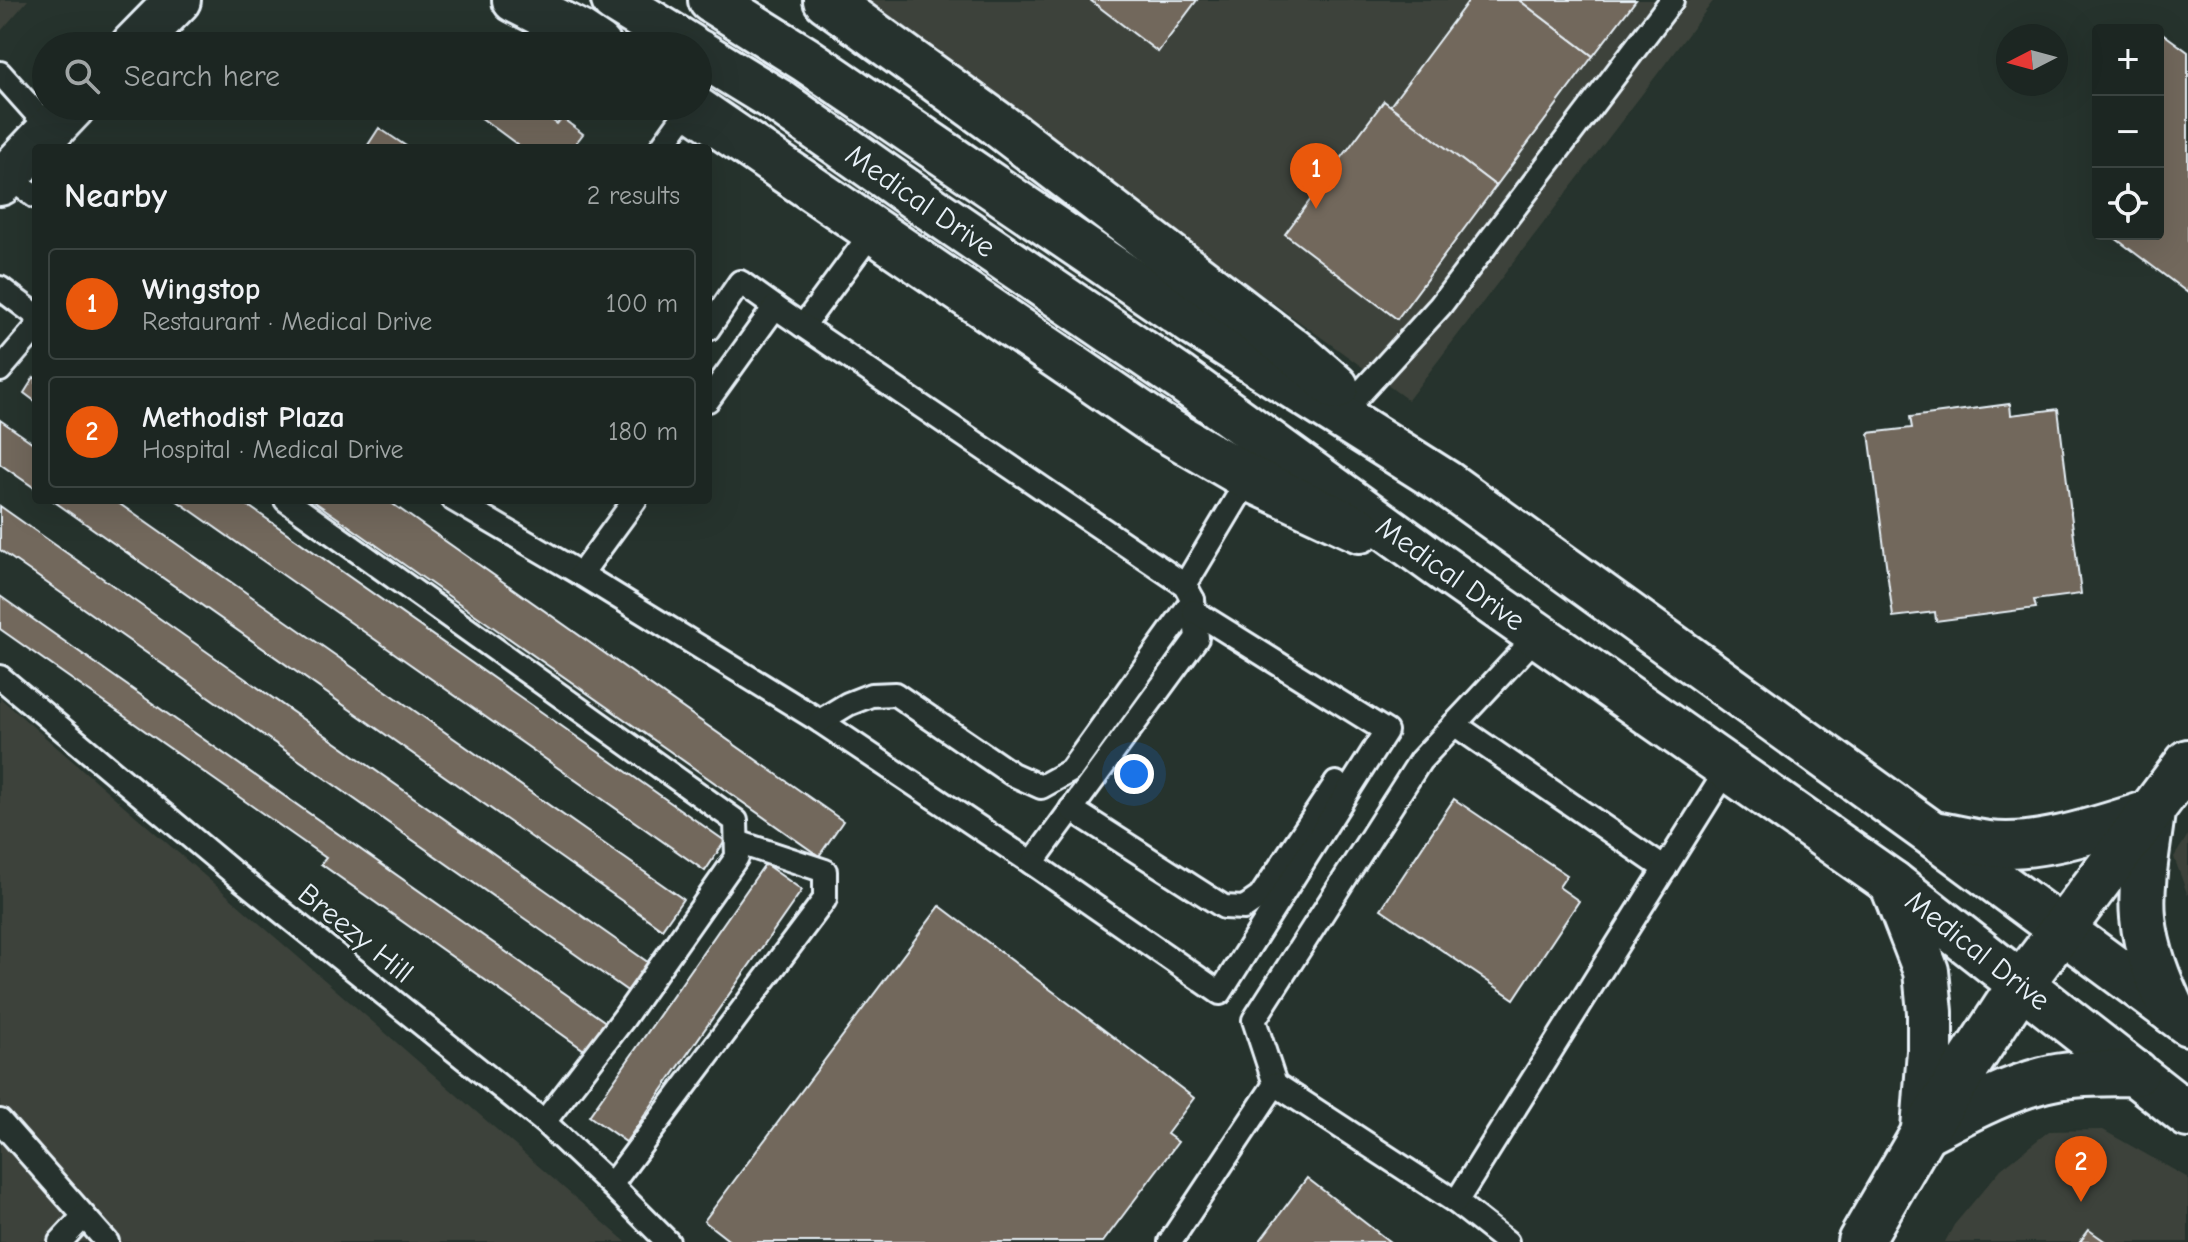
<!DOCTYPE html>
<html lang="en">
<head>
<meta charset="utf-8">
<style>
  :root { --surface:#1c2622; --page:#252e2a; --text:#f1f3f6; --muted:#a0a5a5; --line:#3a4340; --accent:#ea580c }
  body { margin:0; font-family:"Comic Neue",sans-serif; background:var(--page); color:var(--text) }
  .controls { position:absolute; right:24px; top:24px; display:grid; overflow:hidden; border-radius:8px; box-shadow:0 8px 32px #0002 }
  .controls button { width:72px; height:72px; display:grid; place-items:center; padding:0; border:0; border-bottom:2px solid var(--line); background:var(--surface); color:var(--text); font:40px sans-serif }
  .compass { position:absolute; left:1996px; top:24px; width:72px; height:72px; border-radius:50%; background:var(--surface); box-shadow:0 8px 32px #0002; rotate:264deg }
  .you { position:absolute; left:1134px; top:774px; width:28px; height:28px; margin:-20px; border:6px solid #fff; border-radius:50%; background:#1a73e8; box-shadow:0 0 0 12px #1a73e833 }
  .badge { display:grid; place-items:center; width:52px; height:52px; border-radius:50%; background:var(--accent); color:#fff; font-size:26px; font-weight:700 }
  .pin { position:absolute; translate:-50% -66px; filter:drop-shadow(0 2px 4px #0008) }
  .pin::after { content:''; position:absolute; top:42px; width:28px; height:24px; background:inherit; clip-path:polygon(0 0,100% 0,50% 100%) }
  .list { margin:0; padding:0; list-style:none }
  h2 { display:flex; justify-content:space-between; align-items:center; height:104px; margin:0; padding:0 32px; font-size:34px }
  h2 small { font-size:26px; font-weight:400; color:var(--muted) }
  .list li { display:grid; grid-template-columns:52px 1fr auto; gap:24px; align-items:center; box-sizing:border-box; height:112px; margin:0 16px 16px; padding:0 16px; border:2px solid var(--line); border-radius:8px }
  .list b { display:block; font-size:30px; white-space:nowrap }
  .list p { margin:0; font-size:26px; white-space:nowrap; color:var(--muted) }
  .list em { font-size:26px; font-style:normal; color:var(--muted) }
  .icon { flex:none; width:44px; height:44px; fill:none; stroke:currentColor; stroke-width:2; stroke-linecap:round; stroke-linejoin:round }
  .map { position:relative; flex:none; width:2188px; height:1242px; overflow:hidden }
  .search { position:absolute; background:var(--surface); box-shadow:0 8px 32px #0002; left:32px; top:32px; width:680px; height:88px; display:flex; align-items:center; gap:20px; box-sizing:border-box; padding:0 28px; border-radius:44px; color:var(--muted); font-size:30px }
  .panel { position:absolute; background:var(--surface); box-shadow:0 8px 32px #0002; left:32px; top:144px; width:680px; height:360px; border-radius:8px }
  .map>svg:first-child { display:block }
  .built { fill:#3d433b }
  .building { fill:#72685b; stroke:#e8f1f8; stroke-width:2 }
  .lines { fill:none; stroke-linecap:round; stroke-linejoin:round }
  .service-casing { stroke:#e8f1f8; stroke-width:28 }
  .tertiary-casing { stroke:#e8f1f8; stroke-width:50 }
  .primary-casing { stroke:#e8f1f8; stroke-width:50 }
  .service { stroke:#26332d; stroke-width:22 }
  .tertiary { stroke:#26332d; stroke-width:44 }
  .primary { stroke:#26332d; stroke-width:44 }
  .labels { text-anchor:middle; stroke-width:6; stroke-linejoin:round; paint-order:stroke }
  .street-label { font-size:30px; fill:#e8f1f8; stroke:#26332d }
</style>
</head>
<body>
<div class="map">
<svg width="2188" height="1242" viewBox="0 0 2188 1242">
  <rect width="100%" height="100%" fill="#26332d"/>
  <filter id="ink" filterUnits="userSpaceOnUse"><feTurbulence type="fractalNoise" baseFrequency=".0125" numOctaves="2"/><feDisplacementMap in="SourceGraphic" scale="16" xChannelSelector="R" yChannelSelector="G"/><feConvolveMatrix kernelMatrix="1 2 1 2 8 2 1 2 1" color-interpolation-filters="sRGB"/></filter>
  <g filter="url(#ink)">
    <!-- built -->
    <g class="built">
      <polygon points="0,0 28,0 0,32"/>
      <polygon points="853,0 1714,0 1408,400"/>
      <polygon points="0,698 626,1242 0,1242"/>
      <polygon points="2188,835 2188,896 2174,857"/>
      <polygon points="2103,1130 2188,1178 2188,1242 1945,1242 1954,1225 2001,1169 2049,1131"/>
    </g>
    <!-- building -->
    <g class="building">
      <polygon points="1090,0 1197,0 1158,52"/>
      <polygon points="1469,0 1519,0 1593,56 1496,186 1390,106"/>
      <polygon points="1519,0 1636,0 1593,56"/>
      <polygon points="2154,27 2188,52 2188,293 2111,235 2158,234 2158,30 2151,30"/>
      <polygon points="1384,101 1496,186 1397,319 1285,234"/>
      <polygon points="481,106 533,106 557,124 562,118 583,134 572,148 522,148 476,114"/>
      <polygon points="379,128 409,148 366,148"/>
      <polygon points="34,377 36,379 36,402 24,393"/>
      <polygon points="2010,404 2011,415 2058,409 2081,594 2034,600 2036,608 1936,621 1935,612 1893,617 1869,433 1912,428 1910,417"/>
      <polygon points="0,420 36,445 36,489 0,464"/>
      <polygon points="52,500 114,500 683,899 662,929"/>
      <polygon points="176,500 240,500 725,841 705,871"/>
      <polygon points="312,500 387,500 843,821 819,856"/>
      <polygon points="0,506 649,963 629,992 0,550"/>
      <polygon points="0,596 607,1023 587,1052 321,864 326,858 0,629"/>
      <polygon points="1454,799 1567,875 1559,887 1579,901 1514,999 1381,909"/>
      <polygon points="765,864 802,890 626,1142 589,1116"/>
      <polygon points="940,906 1194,1098 1167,1134 1178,1142 1103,1242 731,1242 704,1221"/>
      <polygon points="1307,1178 1390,1242 1259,1242"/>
      <polygon points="2089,1230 2106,1242 2080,1242"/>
    </g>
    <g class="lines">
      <!-- service casing -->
      <g class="service-casing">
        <g id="service">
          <polyline points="0,73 50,129"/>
          <polyline points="661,148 691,106"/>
          <polyline points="7,176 36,197"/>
          <polyline points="0,288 36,315"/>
          <polyline points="803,326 873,231"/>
          <polyline points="708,329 740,282 775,307"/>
          <polyline points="0,370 36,328"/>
          <polyline points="1353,401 1440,306 1672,0"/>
          <polyline points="286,500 736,821 737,857 624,1018 544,1122"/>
          <polyline points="454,500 581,574"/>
          <polyline points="635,500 581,574 820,721 1032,863 1197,638 1193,600 1185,585 775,307 708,400"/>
          <polyline points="1185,585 1249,478"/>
          <polyline points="0,677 236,875 544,1122 611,1185 668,1242"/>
          <polyline points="820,721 848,704 871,695 895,694 1012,774 1041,787 1070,771 1193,600"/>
          <polyline points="1454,724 1665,869"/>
          <polyline points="1071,809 1224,907 1244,908 1260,897 1336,783"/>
          <polyline points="1032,863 1220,993 1386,731 1194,611"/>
          <polyline points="1275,1084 1254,1020 1420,761 1538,635"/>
          <polyline points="0,1121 107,1242"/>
          <polyline points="611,1185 825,899 825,871 737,842"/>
          <polyline points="1456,1202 1507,1242"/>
          <polyline points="60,1242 84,1216"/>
          <polyline points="1170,1242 1275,1084 1456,1202 1728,768"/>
        </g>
      </g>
      <!-- tertiary casing -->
      <g class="tertiary-casing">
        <g id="tertiary">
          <polyline points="515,0 578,32 599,46"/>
          <polyline points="614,0 689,46"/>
          <polyline points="711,0 805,59 1196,325 1446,483 1931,833 2188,1023"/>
          <polyline points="826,0 999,125 1304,359 1336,387"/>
          <path id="s1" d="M 698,52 L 778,101 L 926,205 L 1180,378 L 1438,565 L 1892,883 L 2188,1115"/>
          <polyline points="691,106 1158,425 1249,478 1360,530"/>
          <path d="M 2152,812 C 2148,846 2140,883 2143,917 C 2146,951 2159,982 2173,1012"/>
          <path d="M 1940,835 C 1956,838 1972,842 1989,844 C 2041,850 2103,827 2152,812"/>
          <polyline points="1892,883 1926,971 1930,1012 1930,1051 1924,1129"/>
          <path d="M 1924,1132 C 1962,1113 2001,1091 2043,1080 C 2072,1072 2105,1074 2136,1073"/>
          <polyline points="1860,1242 1924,1132 2021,984 2188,762"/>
        </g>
      </g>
      <!-- primary casing -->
      <g class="primary-casing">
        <g id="primary">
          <polyline points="133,46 178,0"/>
          <polyline points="0,183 73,106"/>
        </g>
      </g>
      <!-- service -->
      <use href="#service" class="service"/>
      <!-- tertiary -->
      <use href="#tertiary" class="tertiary"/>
      <!-- primary -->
      <use href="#primary" class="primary"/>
    </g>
  </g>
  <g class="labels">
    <!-- street labels -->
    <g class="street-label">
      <text dy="10" stroke="none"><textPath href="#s1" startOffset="268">Medical Drive</textPath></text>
      <text dy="10" stroke="none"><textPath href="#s1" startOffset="916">Medical Drive</textPath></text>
      <text transform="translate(356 933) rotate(39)" y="10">Breezy Hill</text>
      <text dy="10" stroke="none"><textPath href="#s1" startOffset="1564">Medical Drive</textPath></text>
    </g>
  </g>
</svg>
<div class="controls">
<button>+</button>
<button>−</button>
<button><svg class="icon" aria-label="locate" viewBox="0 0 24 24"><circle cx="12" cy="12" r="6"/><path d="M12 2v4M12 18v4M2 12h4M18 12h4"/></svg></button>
</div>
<svg class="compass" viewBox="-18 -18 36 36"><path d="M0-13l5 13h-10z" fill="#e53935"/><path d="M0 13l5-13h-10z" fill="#a0a5a5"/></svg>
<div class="you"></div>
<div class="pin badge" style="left:1316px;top:209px">1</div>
<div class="pin badge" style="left:2081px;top:1202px">2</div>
<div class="search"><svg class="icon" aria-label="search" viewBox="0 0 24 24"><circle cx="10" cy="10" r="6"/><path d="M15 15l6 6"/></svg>Search here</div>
<section class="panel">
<h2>Nearby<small>2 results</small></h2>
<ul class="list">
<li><span class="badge">1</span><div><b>Wingstop</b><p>Restaurant · Medical Drive</p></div><em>100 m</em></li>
<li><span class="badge">2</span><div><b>Methodist Plaza</b><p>Hospital · Medical Drive</p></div><em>180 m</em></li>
</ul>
</section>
</div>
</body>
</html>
